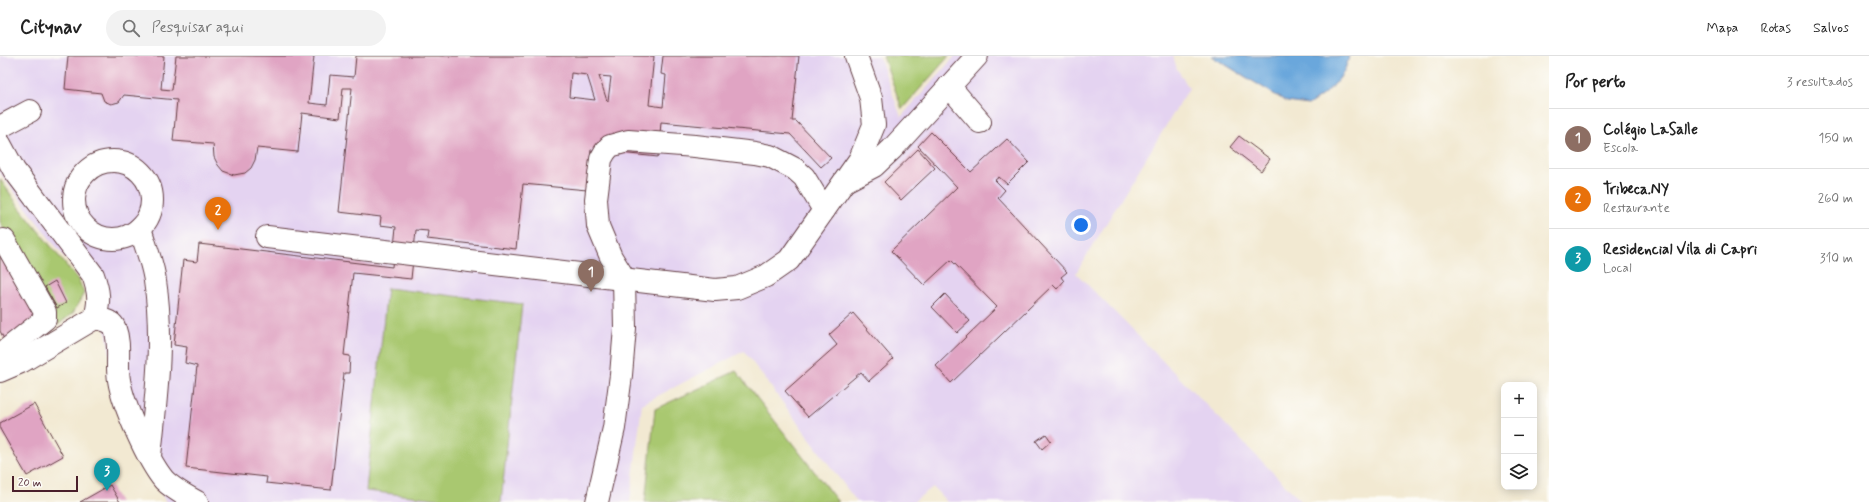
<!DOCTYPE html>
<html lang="pt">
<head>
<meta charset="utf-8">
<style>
  :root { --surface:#fff; --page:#f2f2f2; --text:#222; --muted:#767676; --line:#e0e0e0; --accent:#2563eb }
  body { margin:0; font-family:Mynerve,sans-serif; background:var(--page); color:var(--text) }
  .controls { position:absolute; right:12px; bottom:12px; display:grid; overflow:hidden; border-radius:8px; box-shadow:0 2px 10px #0003 }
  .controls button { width:36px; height:36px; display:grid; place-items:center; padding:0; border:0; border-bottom:1px solid var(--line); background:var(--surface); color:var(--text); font:20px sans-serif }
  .scale { position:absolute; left:12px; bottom:10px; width:66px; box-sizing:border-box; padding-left:4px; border:2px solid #4a1f2b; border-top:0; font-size:11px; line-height:14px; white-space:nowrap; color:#4a1f2b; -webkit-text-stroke:3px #fdfcf7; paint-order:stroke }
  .you { position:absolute; left:1081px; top:169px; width:14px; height:14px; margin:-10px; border:3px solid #fff; border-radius:50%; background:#1a73e8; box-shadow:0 0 0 6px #1a73e833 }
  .badge { display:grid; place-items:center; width:26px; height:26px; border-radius:50%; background:var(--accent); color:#fff; font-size:13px; font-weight:700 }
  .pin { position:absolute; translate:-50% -33px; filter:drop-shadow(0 1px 2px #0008) }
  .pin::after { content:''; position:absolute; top:21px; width:14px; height:12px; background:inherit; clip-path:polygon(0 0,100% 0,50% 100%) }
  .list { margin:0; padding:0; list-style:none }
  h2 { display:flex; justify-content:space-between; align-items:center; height:52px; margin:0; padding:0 16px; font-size:17px }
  h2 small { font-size:13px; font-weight:400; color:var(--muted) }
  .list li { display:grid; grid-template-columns:26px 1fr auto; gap:12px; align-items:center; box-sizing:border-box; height:60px; padding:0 16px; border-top:1px solid var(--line) }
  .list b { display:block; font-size:15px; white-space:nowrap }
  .list p { margin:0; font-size:13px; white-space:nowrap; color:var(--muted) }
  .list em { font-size:13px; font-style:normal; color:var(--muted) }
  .icon { flex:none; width:22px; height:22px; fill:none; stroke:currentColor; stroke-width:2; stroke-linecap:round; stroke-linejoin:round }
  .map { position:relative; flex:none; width:1549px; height:446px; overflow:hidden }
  header { display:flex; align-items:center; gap:24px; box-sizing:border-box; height:56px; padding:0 20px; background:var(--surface); border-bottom:1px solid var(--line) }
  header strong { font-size:19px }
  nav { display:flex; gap:22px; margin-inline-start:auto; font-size:14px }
  .search { width:280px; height:36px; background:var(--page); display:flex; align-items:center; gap:10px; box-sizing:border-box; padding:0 14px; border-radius:22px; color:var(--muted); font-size:15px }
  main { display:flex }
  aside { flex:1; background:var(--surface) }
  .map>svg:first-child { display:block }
  .built { fill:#e4d3f1 }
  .green { fill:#a9c870; stroke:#7a744e }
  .water { fill:#6aa7dc; stroke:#5a6384 }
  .building { fill:#e0a4c3; fill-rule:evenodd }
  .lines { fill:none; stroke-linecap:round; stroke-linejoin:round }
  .minor-casing { stroke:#633d44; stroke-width:24 }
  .minor { stroke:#fff; stroke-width:22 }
</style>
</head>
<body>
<header>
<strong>Citynav</strong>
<div class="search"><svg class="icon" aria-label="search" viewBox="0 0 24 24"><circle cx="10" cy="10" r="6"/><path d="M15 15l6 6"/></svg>Pesquisar aqui</div>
<nav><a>Mapa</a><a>Rotas</a><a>Salvos</a></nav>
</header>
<main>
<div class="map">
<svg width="1549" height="446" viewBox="0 0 1549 446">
  <rect width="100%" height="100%" fill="#fdfcf7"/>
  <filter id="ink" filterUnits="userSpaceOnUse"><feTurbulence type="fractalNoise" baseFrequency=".025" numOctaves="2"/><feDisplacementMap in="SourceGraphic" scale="8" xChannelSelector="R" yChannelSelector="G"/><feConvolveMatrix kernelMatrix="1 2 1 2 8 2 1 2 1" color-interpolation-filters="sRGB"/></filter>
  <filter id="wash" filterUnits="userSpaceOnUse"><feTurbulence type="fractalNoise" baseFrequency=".012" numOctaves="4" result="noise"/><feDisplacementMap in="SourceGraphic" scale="16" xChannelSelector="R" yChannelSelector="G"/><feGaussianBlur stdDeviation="0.9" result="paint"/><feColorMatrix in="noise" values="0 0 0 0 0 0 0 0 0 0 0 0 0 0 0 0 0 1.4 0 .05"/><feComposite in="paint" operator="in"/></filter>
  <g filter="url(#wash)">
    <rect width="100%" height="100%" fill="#f2e9d2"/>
    <!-- built -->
    <polygon class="built" points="0,0 879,0 901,61 955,0 1173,0 1177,13 1189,32 1076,217 1302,446 947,446 933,431 913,446 857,446 744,295 642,348 630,446 166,446 120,364 107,279 83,223 53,187 0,117"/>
    <!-- green -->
    <g class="green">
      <polygon points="883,0 949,0 902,53"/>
      <polygon points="0,123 20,152 79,225 84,237 73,257 58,269 0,166"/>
      <polygon points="387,232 522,248 501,446 467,446 366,435"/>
      <polygon points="736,315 838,446 645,446 655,353"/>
    </g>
    <!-- water -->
    <path class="water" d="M 1211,0 L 1349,0 C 1345,23 1327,37 1308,49 L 1287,46 Z"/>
    <g id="blocks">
      <!-- building -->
      <g class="building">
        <path d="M 68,0 L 164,0 L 161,33 L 172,34 L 176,0 L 314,0 L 309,47 L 327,49 L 330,19 L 354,21 L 356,0 L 654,0 L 649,49 L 663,51 L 666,19 L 661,18 L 663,0 L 799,0 L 792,65 L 796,65 L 831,102 L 821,111 L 790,78 L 661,66 L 658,101 L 591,94 L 587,134 L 523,128 L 516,193 L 427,183 L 428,175 L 416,174 L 411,223 L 353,217 L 344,299 L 350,300 L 349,317 L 344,317 L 331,434 L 266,427 L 267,421 L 186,412 L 197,310 L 185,307 L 187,291 L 174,289 L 183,204 L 197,206 L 199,188 L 392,211 L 396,171 L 380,169 L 381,161 L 339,156 L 352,32 L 343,32 L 340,62 L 302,57 L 298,96 L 257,92 L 255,104 L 251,112 L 245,117 L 234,119 L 223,115 L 218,109 L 214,101 L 213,88 L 173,85 L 177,44 L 124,39 L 119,46 L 111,48 L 104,45 L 101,37 L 65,33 ZM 571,17 L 587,19 L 595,44 L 569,41 ZM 599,20 L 611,21 L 608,45 L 607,45 Z"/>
        <polygon points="931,76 971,116 1007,83 1029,106 1007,128 999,121 995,124 1005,134 998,142 1067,216 1061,221 1064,225 1057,233 1053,229 951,327 936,310 997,251 951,204 924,229 891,195 957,131 918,90"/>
        <polygon points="1239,80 1270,103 1261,115 1230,91"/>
        <polygon points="918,93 935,112 901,144 884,126"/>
        <polygon points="0,196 39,266 5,285 0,275"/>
        <polygon points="55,225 66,247 57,252 45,231"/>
        <polygon points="945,238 970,265 957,277 932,251"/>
        <polygon points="853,257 893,303 869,325 861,316 808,361 785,335 837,289 829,279"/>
        <polygon points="34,348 63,400 27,420 0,373 0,367"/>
        <polygon points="1046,378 1051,385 1042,393 1036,385"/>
        <polygon points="110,429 120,446 80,446 89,441"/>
      </g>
    </g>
  </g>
  <g filter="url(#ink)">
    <use href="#blocks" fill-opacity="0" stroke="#633d44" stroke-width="1"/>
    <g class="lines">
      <!-- minor casing -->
      <g class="minor-casing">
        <g id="minor">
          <polyline points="949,30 980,66"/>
          <polyline points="0,71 30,55"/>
          <path d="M 0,88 L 14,114 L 93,219 C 99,236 100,244 95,262 C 103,264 112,264 115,273 C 121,289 116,308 119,324 C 123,349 148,405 164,424 C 173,433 186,440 197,446"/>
          <circle cx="113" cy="144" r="39"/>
          <polyline points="847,124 874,110 892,93 977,0"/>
          <path d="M 140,172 C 145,189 153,208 155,225 C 164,283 156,342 150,400"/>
          <polyline points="267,181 715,234 737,232 766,220 789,204 860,103 874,69 871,42 856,0"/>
          <polyline points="0,299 45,263 45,256 4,184"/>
          <polyline points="0,315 21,306 95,262"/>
          <polyline points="597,446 614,372 621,319 625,272 624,222 611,201 598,170 596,143 601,103 605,96 610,90 628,85 695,90 755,97 770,100 795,113 804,121 824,154"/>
        </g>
      </g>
      <!-- minor -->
      <use href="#minor" class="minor"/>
    </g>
  </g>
</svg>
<div class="controls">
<button>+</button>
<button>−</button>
<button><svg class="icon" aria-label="layers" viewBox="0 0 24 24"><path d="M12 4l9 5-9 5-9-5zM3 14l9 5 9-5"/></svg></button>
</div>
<div class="scale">20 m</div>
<div class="you"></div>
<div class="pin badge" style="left:591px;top:236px;background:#8d6e63">1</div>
<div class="pin badge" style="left:218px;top:174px;background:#e8710a">2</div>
<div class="pin badge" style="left:107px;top:435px;background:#0f9aa8">3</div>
</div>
<aside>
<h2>Por perto<small>3 resultados</small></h2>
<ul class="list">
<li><span class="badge" style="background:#8d6e63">1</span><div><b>Colégio LaSalle</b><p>Escola</p></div><em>150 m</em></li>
<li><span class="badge" style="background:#e8710a">2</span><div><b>Tribeca.NY</b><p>Restaurante</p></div><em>260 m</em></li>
<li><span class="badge" style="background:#0f9aa8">3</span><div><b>Residencial Vila di Capri</b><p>Local</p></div><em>310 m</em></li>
</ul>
</aside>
</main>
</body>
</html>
